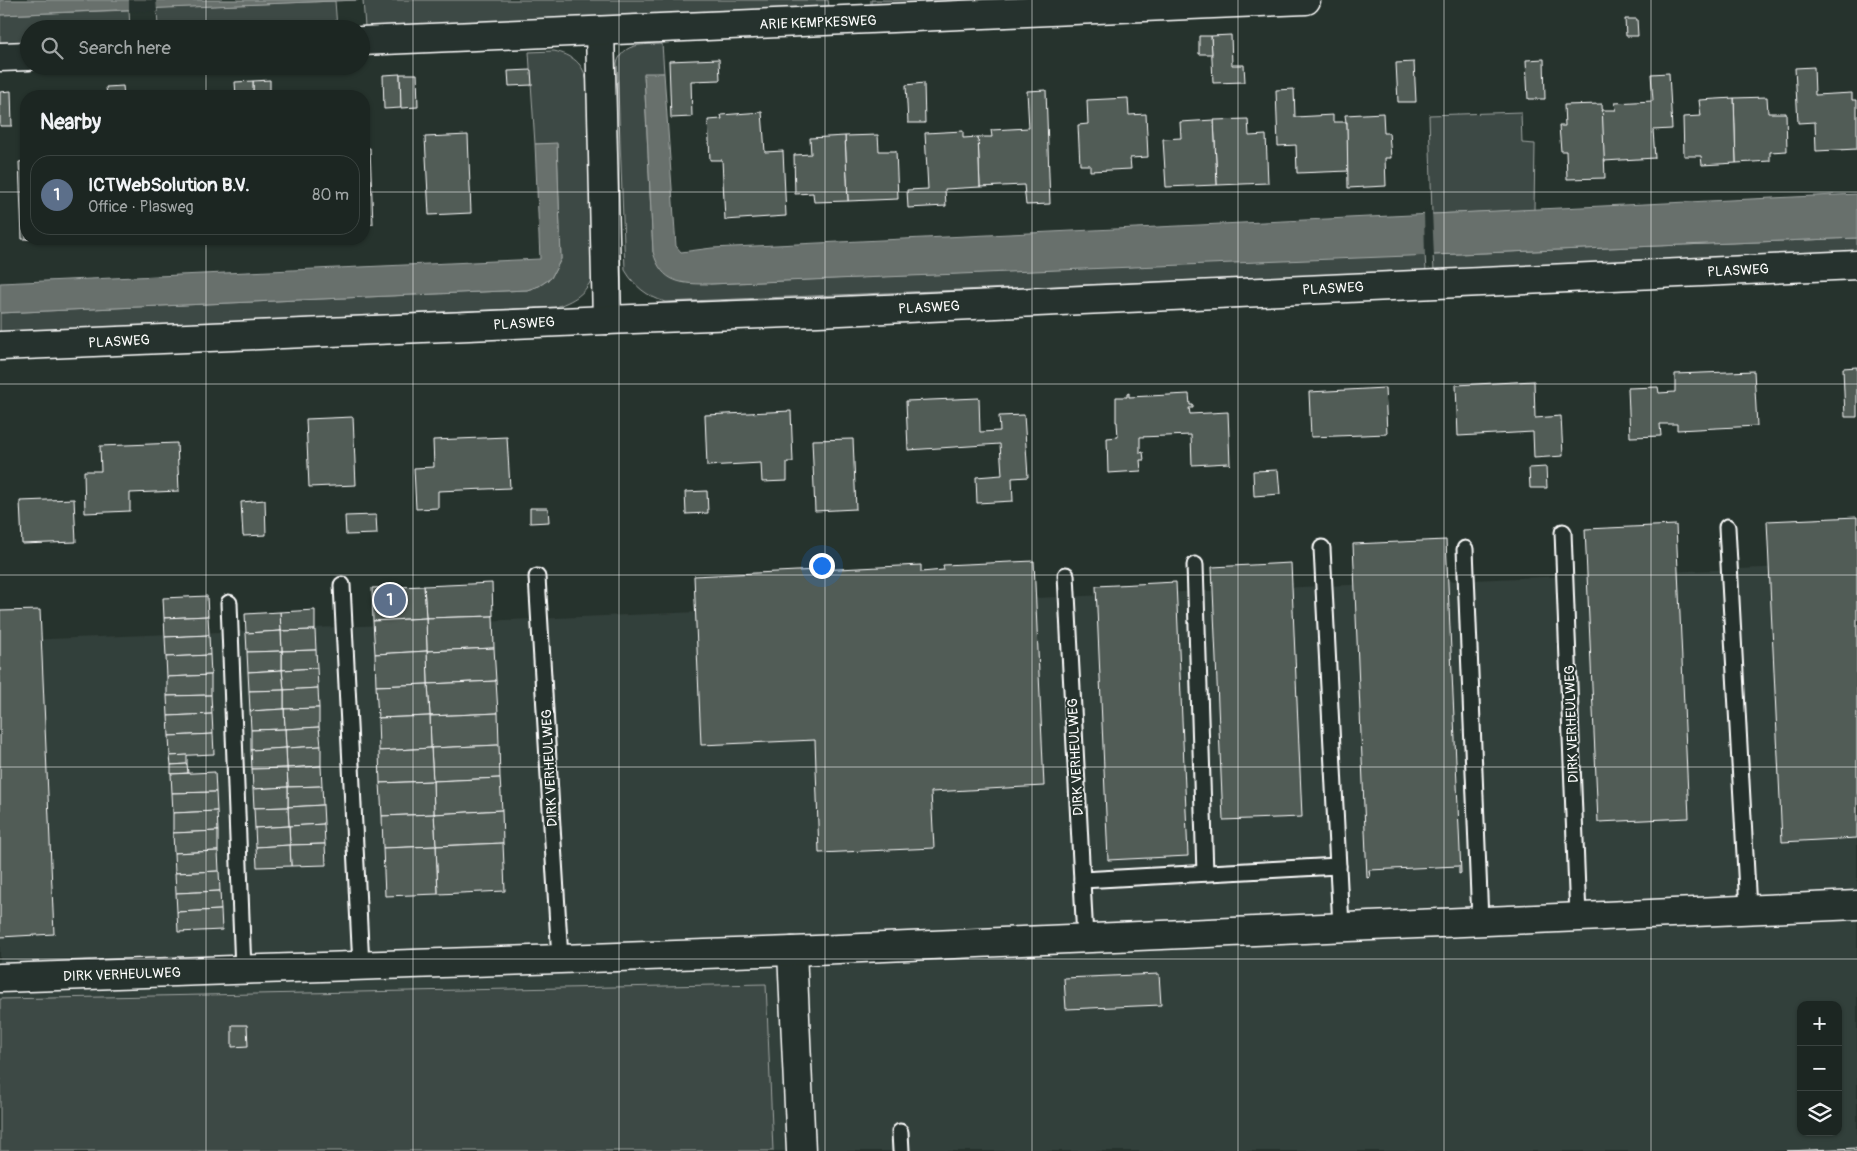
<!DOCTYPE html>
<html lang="en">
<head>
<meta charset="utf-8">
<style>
  :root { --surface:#1c2622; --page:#252e2a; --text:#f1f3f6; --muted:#a0a5a5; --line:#3a4340; --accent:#b45309 }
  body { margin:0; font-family:Pangolin,sans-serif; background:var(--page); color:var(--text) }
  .controls { position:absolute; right:15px; bottom:15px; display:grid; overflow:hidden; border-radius:10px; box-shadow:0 1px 4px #0004 }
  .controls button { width:45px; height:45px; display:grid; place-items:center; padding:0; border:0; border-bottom:1px solid var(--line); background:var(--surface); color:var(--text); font:25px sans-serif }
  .you { position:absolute; left:821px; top:565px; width:18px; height:18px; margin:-12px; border:4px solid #fff; border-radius:50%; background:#1a73e8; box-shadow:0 0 0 8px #1a73e833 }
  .badge { display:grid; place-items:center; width:32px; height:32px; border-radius:50%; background:var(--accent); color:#fff; font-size:16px; font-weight:700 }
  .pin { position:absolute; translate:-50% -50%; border:2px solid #fff; box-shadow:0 1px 5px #0006 }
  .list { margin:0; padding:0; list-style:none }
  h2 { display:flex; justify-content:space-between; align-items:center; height:65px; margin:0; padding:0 20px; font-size:21px }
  h2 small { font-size:16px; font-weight:400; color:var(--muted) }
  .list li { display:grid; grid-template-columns:32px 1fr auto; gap:15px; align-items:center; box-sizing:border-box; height:80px; margin:0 10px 10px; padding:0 10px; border:1px solid var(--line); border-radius:20px }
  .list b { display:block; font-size:19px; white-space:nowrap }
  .list p { margin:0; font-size:16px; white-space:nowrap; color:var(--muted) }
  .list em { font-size:16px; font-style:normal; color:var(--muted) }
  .icon { flex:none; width:28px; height:28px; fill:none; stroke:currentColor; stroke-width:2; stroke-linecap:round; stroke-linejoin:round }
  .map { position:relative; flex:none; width:1857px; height:1151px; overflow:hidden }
  .search { position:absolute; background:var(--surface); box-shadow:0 1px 4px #0004; left:20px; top:20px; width:350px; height:55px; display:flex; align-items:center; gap:12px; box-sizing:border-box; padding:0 18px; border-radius:28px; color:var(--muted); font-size:19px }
  .panel { position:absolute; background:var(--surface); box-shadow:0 1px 4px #0004; left:20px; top:90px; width:350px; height:155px; border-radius:20px }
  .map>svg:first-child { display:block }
  .built { fill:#333f3a; fill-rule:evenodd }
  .green { fill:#3e4944; stroke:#9ea4a2 }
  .water { fill:#67706c; stroke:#a4a9a7 }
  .pier { fill:#26332d }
  .building { fill:#515c57; stroke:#fff }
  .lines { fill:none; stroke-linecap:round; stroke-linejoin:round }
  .service-casing { stroke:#fff; stroke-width:19 }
  .minor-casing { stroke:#fff; stroke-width:31 }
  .service { stroke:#26332d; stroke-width:15 }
  .minor { stroke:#26332d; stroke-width:28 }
  .grid { fill:none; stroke:#fff; stroke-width:1; stroke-opacity:0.55 }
  .labels { text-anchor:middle; stroke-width:4; stroke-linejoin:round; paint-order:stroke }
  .street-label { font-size:14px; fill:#fff; stroke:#26332d }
</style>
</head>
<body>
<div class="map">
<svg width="1857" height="1151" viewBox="0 0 1857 1151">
  <rect width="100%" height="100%" fill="#26332d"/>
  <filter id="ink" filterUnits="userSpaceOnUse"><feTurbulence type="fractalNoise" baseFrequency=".02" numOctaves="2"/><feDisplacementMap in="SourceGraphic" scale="10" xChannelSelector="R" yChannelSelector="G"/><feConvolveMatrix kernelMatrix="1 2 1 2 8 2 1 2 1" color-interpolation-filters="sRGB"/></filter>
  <g filter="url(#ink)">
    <!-- built -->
    <path class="built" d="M 1857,564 L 1857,1151 L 0,1151 L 0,641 ZM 1801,1005 L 1838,1005 L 1838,1132 L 1801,1132 Z"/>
    <!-- green -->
    <g class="green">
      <polygon points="363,0 828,0 829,6 365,27"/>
      <polygon points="871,0 985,0 871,5"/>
      <polygon points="335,1 337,28 158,29 157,8"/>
      <polygon points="129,10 130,29 29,29 29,42 0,43 0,15"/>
      <path d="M 662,44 L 664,73 L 644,74 L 653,252 L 710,284 L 1425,254 L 1426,271 L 665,302 C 647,296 635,287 625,270 L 617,63 C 624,42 643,45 662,44 Z"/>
      <path d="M 554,51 C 572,55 584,63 587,83 L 596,270 C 587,292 578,299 556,307 L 0,332 L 0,313 L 527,290 L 539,286 L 551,278 L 561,259 L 557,144 L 535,144 L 529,52 Z"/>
      <polygon points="1521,112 1522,143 1535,144 1534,210 1432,214 1429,115"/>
      <polygon points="1857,238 1857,252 1434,270 1433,255"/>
      <polygon points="766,984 773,1151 0,1151 0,999"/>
    </g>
    <!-- water -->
    <g class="water">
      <polygon points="0,0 358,0 0,15"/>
      <path d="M 644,73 L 664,73 L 676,246 L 681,252 L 712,248 L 1857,194 L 1857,238 L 710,284 C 682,284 662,284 653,252 Z"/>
      <polygon points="557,143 561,259 551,278 539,286 527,290 0,313 0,283 540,259 535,144"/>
    </g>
    <!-- pier -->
    <g class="pier">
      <polygon points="129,0 156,0 157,11 129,12"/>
      <polygon points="1432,211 1434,257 1425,257 1424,212"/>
    </g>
    <!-- building -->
    <g class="building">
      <polygon points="1625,19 1637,19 1638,36 1626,36"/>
      <polygon points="1231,35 1232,65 1244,65 1245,82 1213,83 1211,36"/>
      <polygon points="1199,36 1211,36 1212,54 1199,54"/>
      <polygon points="719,59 720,80 691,81 692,117 671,118 669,61"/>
      <polygon points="1544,59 1545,99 1528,99 1526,60"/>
      <polygon points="1414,62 1416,102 1398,102 1396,63"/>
      <polygon points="1814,67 1815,95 1852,93 1852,100 1857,100 1857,149 1816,151 1815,122 1798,123 1795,68"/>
      <polygon points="531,70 532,85 509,86 508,71"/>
      <polygon points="1669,73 1672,129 1653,130 1655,158 1604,161 1601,110 1616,110 1615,103 1653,101 1651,74"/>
      <polygon points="400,74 401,108 384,109 383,75"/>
      <polygon points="400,74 417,74 418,107 401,108"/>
      <polygon points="270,80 270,96 253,96 253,81"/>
      <polygon points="253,81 253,96 236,96 235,82"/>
      <polygon points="924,83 925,123 908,123 906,85"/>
      <polygon points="123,86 124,96 107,96 106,87"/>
      <polygon points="1294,89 1295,117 1333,115 1333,122 1347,122 1349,171 1297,173 1296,145 1278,146 1276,90"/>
      <polygon points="1046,90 1050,204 1026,205 1024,185 980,187 978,137 992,137 991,130 1029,128 1027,91"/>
      <polygon points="11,91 12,126 0,126 0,92"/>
      <polygon points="1767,97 1768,113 1786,113 1787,151 1770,152 1770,161 1736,163 1734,98"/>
      <polygon points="1128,98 1129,115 1146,114 1148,157 1130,158 1131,169 1090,171 1090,165 1080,165 1078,125 1088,124 1087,100"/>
      <polygon points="1734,98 1736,163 1702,165 1701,156 1684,156 1683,117 1701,116 1699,100"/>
      <polygon points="1602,104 1605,178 1567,179 1566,151 1561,151 1559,126 1565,126 1564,105"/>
      <polygon points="762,112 765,152 783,151 786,216 725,220 722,160 710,160 708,120 722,119 721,115"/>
      <polygon points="1383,113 1384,133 1389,133 1391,158 1385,158 1386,186 1348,188 1347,122 1346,122 1345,115"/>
      <polygon points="1248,119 1249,136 1266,135 1268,183 1217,185 1214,120"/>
      <polygon points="1214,120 1217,185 1166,187 1163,139 1181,138 1180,122"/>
      <polygon points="963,131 963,138 978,137 980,187 945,189 946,206 908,208 907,190 928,189 925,133"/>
      <polygon points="468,135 471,213 429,215 425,137"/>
      <polygon points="878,135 879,151 896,151 898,199 848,201 845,136"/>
      <polygon points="845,136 848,201 814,202 813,193 795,194 794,155 811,154 810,138"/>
      <polygon points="364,148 370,148 373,224 364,225"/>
      <polygon points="26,161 26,239 31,239 22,239 19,162"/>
      <polygon points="1857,367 1857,417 1845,417 1843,368"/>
      <polygon points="1754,371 1757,426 1677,430 1677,424 1660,424 1661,436 1630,437 1628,388 1658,387 1659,393 1675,392 1675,374"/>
      <polygon points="1534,381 1535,418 1561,416 1563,456 1534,458 1533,432 1458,436 1456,385"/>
      <polygon points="1385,388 1387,434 1311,437 1309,392"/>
      <polygon points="1129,393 1129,397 1189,394 1190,405 1193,405 1193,408 1189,408 1190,414 1228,412 1230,465 1228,463 1192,465 1191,435 1140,437 1140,453 1143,452 1144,460 1140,460 1141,471 1108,473 1107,438 1118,437 1117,422 1116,422 1116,397 1127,397 1127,394"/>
      <polygon points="979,398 980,432 1000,431 999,416 1024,415 1028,477 1012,478 1013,501 977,503 976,477 1002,475 1000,444 908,450 906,401"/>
      <polygon points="791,411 793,462 787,462 787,481 762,482 761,463 707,466 705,415"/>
      <polygon points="353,417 356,485 309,487 306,419"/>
      <polygon points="507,437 510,488 438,491 438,508 416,509 414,468 434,467 433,440"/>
      <polygon points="853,439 856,509 815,511 812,440"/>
      <polygon points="177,443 179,491 130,493 130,511 85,513 84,471 101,471 100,446"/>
      <polygon points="1546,467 1547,488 1530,488 1529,468"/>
      <polygon points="1278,470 1280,494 1254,496 1253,471"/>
      <polygon points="707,491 708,513 686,514 685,492"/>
      <polygon points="74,499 76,542 22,544 20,501"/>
      <polygon points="265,500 266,535 243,536 241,502"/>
      <polygon points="530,508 548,508 549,522 530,523"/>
      <polygon points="376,515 377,534 346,535 345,516"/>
      <polygon points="1857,517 1857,838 1782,842 1767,521"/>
      <polygon points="1676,525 1689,818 1598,822 1585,529"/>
      <polygon points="1446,540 1461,873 1459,874 1459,866 1369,870 1370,877 1367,878 1353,544"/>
      <polygon points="1034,561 1044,786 931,792 934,848 819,853 815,740 701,745 694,576 921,565 921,572 944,570 943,565"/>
      <polygon points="1291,563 1302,817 1223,820 1212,567"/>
      <polygon points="1176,582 1188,856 1108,860 1096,586"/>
      <polygon points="492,583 493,616 426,618 424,586"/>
      <polygon points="424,586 426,618 373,621 372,588"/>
      <polygon points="207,596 208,616 164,618 163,598"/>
      <polygon points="40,610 54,934 0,937 0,611"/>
      <polygon points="315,610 315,630 281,631 280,612"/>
      <polygon points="280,612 281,631 246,633 245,614"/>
      <polygon points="208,616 209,635 165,637 164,618"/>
      <polygon points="493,616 494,648 427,651 426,618"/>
      <polygon points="426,618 427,651 375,654 373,621"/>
      <polygon points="315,630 316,650 282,651 281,631"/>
      <polygon points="281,631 282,651 247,652 246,633"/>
      <polygon points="209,635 210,655 166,657 165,637"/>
      <polygon points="494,648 496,681 428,684 427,651"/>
      <polygon points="316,650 317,668 282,670 282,651"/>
      <polygon points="282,651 282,670 248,672 247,652"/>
      <polygon points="427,651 428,684 376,686 375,654"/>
      <polygon points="210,655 211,675 167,677 166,657"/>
      <polygon points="317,668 318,688 284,690 282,670"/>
      <polygon points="282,670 284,690 249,691 248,672"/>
      <polygon points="211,675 211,695 167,696 167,677"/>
      <polygon points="496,681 498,713 430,716 428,684"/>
      <polygon points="428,684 430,716 378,718 376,686"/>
      <polygon points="318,688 319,708 284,709 284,690"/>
      <polygon points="284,690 284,709 250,711 249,691"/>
      <polygon points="211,695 212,714 168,716 167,696"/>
      <polygon points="319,708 319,727 285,729 284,709"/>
      <polygon points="284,709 285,729 251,730 250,711"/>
      <polygon points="498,713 499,745 431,748 430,716"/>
      <polygon points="212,714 213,734 169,736 168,716"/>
      <polygon points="430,716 431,748 379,751 378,718"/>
      <polygon points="319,727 321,746 286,748 285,729"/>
      <polygon points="285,729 286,748 251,750 251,730"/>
      <polygon points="213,734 214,754 170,756 169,736"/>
      <polygon points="499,745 500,778 433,781 431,748"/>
      <polygon points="321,746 321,766 287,768 286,748"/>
      <polygon points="286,748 287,768 252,769 251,750"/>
      <polygon points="431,748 433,781 380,783 379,751"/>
      <polygon points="187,755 187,764 171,765 170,756"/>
      <polygon points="187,764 188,773 171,774 171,765"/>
      <polygon points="321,766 322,786 288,787 287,768"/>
      <polygon points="287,768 288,787 253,789 252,769"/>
      <polygon points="215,772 216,792 172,793 171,774"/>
      <polygon points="500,778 502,810 434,814 433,781"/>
      <polygon points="433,781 434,814 382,816 380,783"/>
      <polygon points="322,786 323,805 288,807 288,787"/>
      <polygon points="288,787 288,807 254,808 253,789"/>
      <polygon points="216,792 217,811 173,813 172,793"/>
      <polygon points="323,805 324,824 289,826 288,807"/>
      <polygon points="288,807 289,826 255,828 254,808"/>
      <polygon points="502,810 503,843 436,846 434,814"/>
      <polygon points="217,811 218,831 173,833 173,813"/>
      <polygon points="434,814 436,846 383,848 382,816"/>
      <polygon points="324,824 325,844 290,845 289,826"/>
      <polygon points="289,826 290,845 256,847 255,828"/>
      <polygon points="218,831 218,851 174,853 173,833"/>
      <polygon points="503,843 505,891 438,894 436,846"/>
      <polygon points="325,844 326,865 291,866 290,845"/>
      <polygon points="290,845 291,866 257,867 256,847"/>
      <polygon points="436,846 438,894 385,896 383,848"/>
      <polygon points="218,851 219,871 175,873 174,853"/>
      <polygon points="219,871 220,891 176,893 175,873"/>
      <polygon points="220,891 221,910 177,912 176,893"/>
      <polygon points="221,910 222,930 178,932 177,912"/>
      <polygon points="1159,974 1161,1005 1066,1009 1064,978"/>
      <polygon points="232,1025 247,1025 248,1046 232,1047"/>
      <polygon points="1857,1148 1857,1151 1787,1151"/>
    </g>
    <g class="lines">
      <!-- service casing -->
      <g class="service-casing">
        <g id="service">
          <polyline points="1727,527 1748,909"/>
          <polyline points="1563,532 1578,917"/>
          <polyline points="1322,548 1341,927"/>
          <polyline points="1465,549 1480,921"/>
          <polyline points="1195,565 1205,873"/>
          <polyline points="1066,575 1085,938"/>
          <polyline points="537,577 560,959"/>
          <polyline points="342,585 361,966"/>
          <polyline points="229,603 243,970"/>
          <polyline points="1082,880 1338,866"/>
          <polyline points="900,1132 901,1151"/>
        </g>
      </g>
      <!-- minor casing -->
      <g class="minor-casing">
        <g id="minor">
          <polyline points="600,31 607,320"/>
          <polyline points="361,41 1306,0"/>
          <polyline points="0,57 29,56"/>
          <polyline points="0,346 607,320 818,312 1857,265"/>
          <polyline points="792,951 801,1151"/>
          <polyline points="0,978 792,951 1857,905"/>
        </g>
      </g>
      <!-- service -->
      <use href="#service" class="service"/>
      <!-- minor -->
      <use href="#minor" class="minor"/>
    </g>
  </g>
  <!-- grid -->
  <path class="grid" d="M 206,0 L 206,29M 413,0 L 413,1151M 619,0 L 619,1151M 825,0 L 825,1151M 1032,0 L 1032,1151M 1238,0 L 1238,1151M 1444,0 L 1444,1151M 1651,0 L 1651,1151M 206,66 L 206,96M 0,192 L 26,192M 364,192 L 1857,192M 206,239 L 206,1151M 0,384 L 1857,384M 0,575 L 1857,575M 0,767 L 1857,767M 0,959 L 1857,959"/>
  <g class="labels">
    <!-- street labels -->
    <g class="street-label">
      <text transform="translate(818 22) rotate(-2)" y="5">ARIE KEMPKESWEG</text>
      <text transform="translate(1738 270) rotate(-3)" y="5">PLASWEG</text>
      <text transform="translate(1333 288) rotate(-3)" y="5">PLASWEG</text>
      <text transform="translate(929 307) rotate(-3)" y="5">PLASWEG</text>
      <text transform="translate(524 323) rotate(-3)" y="5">PLASWEG</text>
      <text transform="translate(119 341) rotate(-3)" y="5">PLASWEG</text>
      <text transform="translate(1571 724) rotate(-92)" y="5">DIRK VERHEULWEG</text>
      <text transform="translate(1075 757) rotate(-93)" y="5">DIRK VERHEULWEG</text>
      <text transform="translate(549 768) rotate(-93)" y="5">DIRK VERHEULWEG</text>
      <text transform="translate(122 974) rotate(-2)" y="5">DIRK VERHEULWEG</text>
    </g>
  </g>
</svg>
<div class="controls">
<button>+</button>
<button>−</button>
<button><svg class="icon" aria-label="layers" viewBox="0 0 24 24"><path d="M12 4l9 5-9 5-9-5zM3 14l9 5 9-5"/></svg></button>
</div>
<div class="you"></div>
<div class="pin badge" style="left:390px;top:600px;background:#5c6f8a">1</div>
<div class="search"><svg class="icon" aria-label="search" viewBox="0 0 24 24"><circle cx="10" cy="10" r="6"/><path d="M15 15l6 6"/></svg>Search here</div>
<section class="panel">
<h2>Nearby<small></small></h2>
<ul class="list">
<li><span class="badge" style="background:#5c6f8a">1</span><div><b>ICTWebSolution B.V.</b><p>Office · Plasweg</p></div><em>80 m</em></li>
</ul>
</section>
</div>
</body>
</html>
